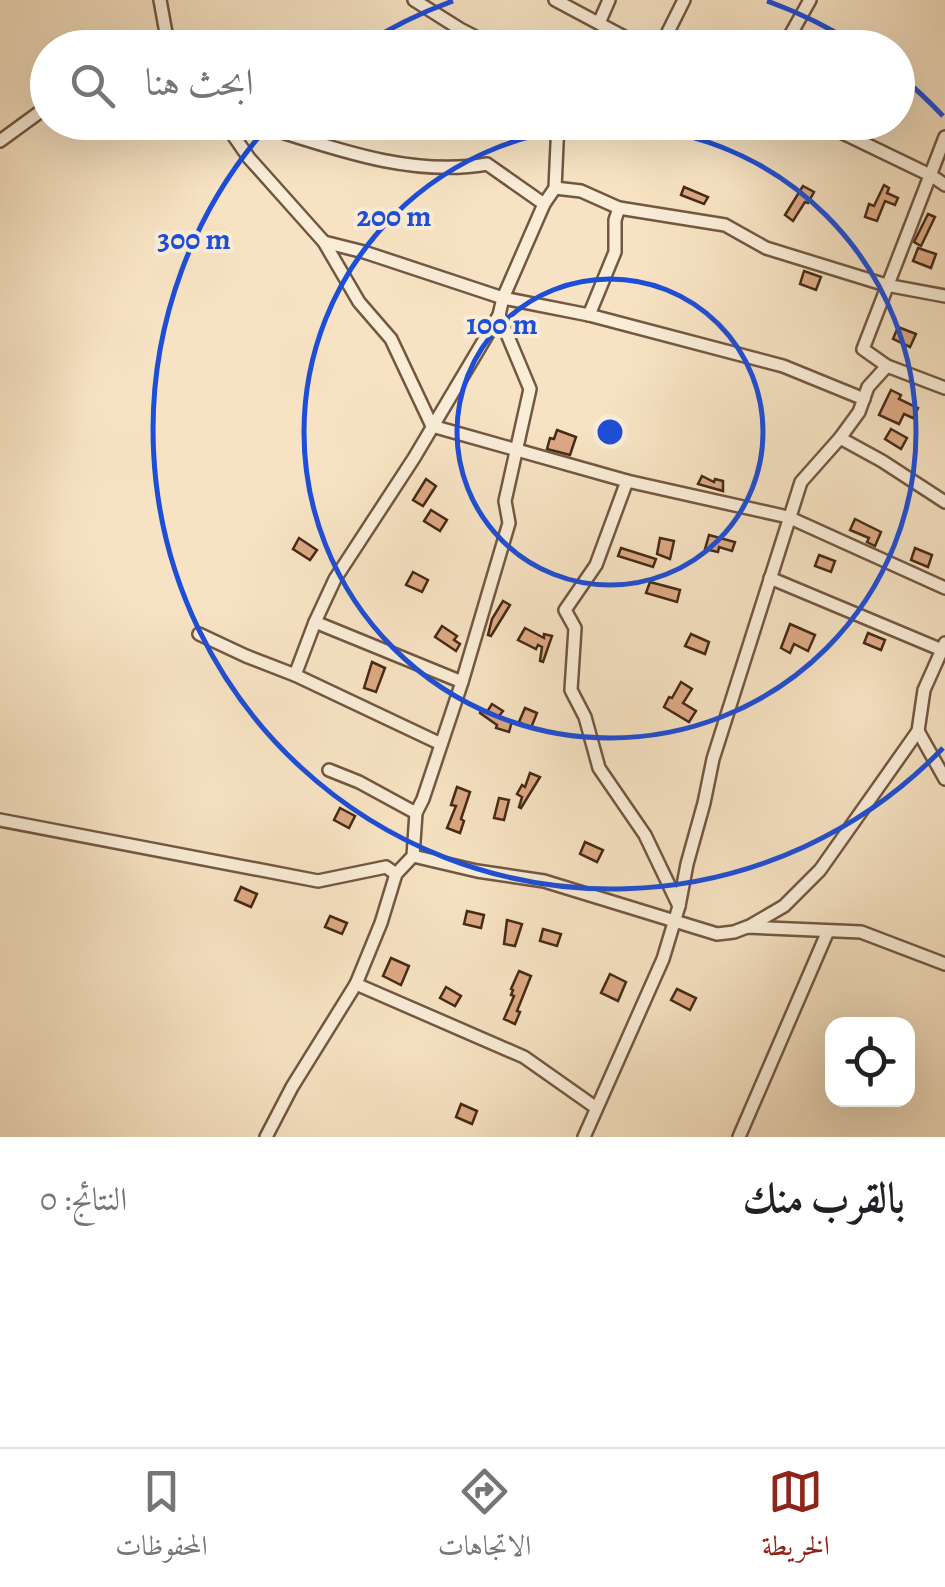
<!DOCTYPE html>
<html lang="ar">
<head>
<meta charset="utf-8">
<style>
  :root { --surface:#fff; --page:#f2f2f2; --text:#202124; --muted:#757577; --line:#e0e0e0; --accent:#8f2418 }
  body { margin:0; font-family:Alegreya,Amiri,serif; background:var(--page); color:var(--text); direction:rtl }
  .controls { position:absolute; right:30px; bottom:30px; display:grid; overflow:hidden; border-radius:20px; box-shadow:0 10px 40px #0002 }
  .controls button { width:90px; height:90px; display:grid; place-items:center; padding:0; border:0; border-bottom:2px solid var(--line); background:var(--surface); color:var(--text); font:50px sans-serif }
  .list { margin:0; padding:0; list-style:none }
  h2 { display:flex; justify-content:space-between; align-items:center; height:130px; margin:0; padding:0 40px; font-size:42px }
  h2 small { font-size:32px; font-weight:400; color:var(--muted) }
  .icon { flex:none; width:55px; height:55px; fill:none; stroke:currentColor; stroke-width:2; stroke-linecap:round; stroke-linejoin:round }
  .map { position:relative; flex:none; width:945px; height:1137px; overflow:hidden; direction:ltr }
  .search { position:absolute; background:var(--surface); box-shadow:0 10px 40px #0002; left:30px; right:30px; top:30px; height:110px; display:flex; align-items:center; gap:25px; box-sizing:border-box; padding:0 35px; border-radius:55px; color:var(--muted); font-size:38px }
  .sheet { height:310px; background:var(--surface) }
  nav { display:flex; justify-content:space-around; align-items:center; box-sizing:border-box; height:140px; border-top:2px solid var(--line); background:var(--surface); font-size:28px; color:var(--muted) }
  nav a { display:grid; justify-items:center; gap:5px }
  nav .on { color:var(--accent) }
  .map>svg:first-child { display:block }
  .building { fill:#dda984; stroke:#452a16; stroke-width:2.5 }
  .lines { fill:none; stroke-linecap:round; stroke-linejoin:round }
  .minor-casing { stroke:#725841; stroke-width:16 }
  .minor { stroke:#faedd8; stroke-width:11 }
  .ring { fill:none; stroke:#1d4ed8; stroke-width:5 }
  .centre { fill:#1d4ed8; stroke:#faedd8; stroke-width:5 }
  .ring-label { font-size:30px; text-anchor:middle; font-weight:bold; fill:#1d4ed8; stroke:#faedd8; stroke-width:8; stroke-linejoin:round; paint-order:stroke }
</style>
</head>
<body>
<div class="map">
<svg width="945" height="1137" viewBox="0 0 945 1137">
  <rect width="100%" height="100%" fill="#f7e3c3"/>
  <filter id="stains"><feTurbulence type="fractalNoise" baseFrequency=".002" numOctaves="4"/><feColorMatrix values="0 0 0 0 .2 0 0 0 0 .09 0 0 0 0 .02 0 0 0 .5 -.17"/></filter>
  <radialGradient id="worn" r=".72"><stop offset=".6" stop-color="#630" stop-opacity="0"/><stop offset="1" stop-color="#630" stop-opacity=".3"/></radialGradient>
  <!-- building -->
  <g class="building">
    <polygon points="884,185 889,188 887,193 898,198 895,205 885,201 877,221 865,217 869,204 874,206"/>
    <polygon points="803,186 814,192 808,203 805,202 793,221 785,215"/>
    <polygon points="684,187 708,197 704,204 681,195"/>
    <polygon points="928,214 935,217 921,246 914,242"/>
    <polygon points="918,248 936,254 931,268 913,261"/>
    <polygon points="804,271 821,277 816,290 800,284"/>
    <polygon points="898,327 916,334 910,347 893,339"/>
    <polygon points="891,390 901,395 899,399 918,408 913,418 904,414 899,424 879,415"/>
    <polygon points="891,429 907,438 901,449 885,439"/>
    <polygon points="557,430 576,437 570,455 547,449 550,438 554,439"/>
    <polygon points="702,476 714,482 715,479 723,481 723,491 698,484"/>
    <polygon points="426,479 436,486 423,506 413,500"/>
    <polygon points="431,510 447,520 440,531 424,521"/>
    <polygon points="855,519 881,532 875,546 867,542 869,538 850,530"/>
    <polygon points="709,535 735,542 732,551 719,547 718,552 705,549"/>
    <polygon points="299,538 317,550 310,560 293,549"/>
    <polygon points="660,538 674,541 670,559 657,554"/>
    <polygon points="621,548 656,559 653,567 618,556"/>
    <polygon points="915,548 932,555 928,567 911,560"/>
    <polygon points="819,555 835,561 831,572 815,566"/>
    <polygon points="413,572 428,580 422,592 406,585"/>
    <polygon points="650,582 680,590 677,602 646,593"/>
    <polygon points="503,601 510,605 491,636 488,635 492,619"/>
    <polygon points="790,624 815,635 808,651 794,644 790,653 781,648"/>
    <polygon points="442,626 457,636 454,640 460,644 456,651 435,637"/>
    <polygon points="525,628 544,638 544,634 552,636 543,662 540,661 542,647 538,645 536,649 518,640"/>
    <polygon points="868,633 885,640 881,650 864,643"/>
    <polygon points="691,634 709,642 705,654 685,646"/>
    <polygon points="372,662 385,668 376,692 364,688"/>
    <polygon points="681,682 692,689 683,703 696,711 689,722 664,707 669,697 672,698"/>
    <polygon points="492,704 503,711 499,716 512,721 509,732 496,728 497,725 480,713 481,710 487,712"/>
    <polygon points="525,708 537,713 531,728 519,722"/>
    <polygon points="530,773 540,777 521,808 519,807 522,797 517,794 522,785 525,787"/>
    <polygon points="457,787 470,792 461,819 464,821 460,833 447,828 456,806 451,805"/>
    <polygon points="499,798 509,800 504,820 494,818"/>
    <polygon points="340,808 355,816 349,828 334,820"/>
    <polygon points="585,842 603,850 597,862 580,854"/>
    <polygon points="241,887 257,894 251,907 235,900"/>
    <polygon points="467,911 484,915 481,928 464,924"/>
    <polygon points="330,916 347,923 342,934 325,927"/>
    <polygon points="507,920 522,924 515,946 504,944"/>
    <polygon points="543,929 561,934 557,946 540,941"/>
    <polygon points="391,958 409,966 401,985 383,976"/>
    <polygon points="519,971 531,976 517,1011 520,1012 515,1024 504,1019 514,996 511,995 513,990 511,989"/>
    <polygon points="610,974 626,982 618,1001 601,993"/>
    <polygon points="446,987 461,996 455,1006 440,998"/>
    <polygon points="677,989 696,998 690,1010 671,1000"/>
    <polygon points="461,1104 477,1111 472,1124 456,1117"/>
  </g>
  <g class="lines">
    <!-- minor casing -->
    <g class="minor-casing">
      <g id="minor">
        <polyline points="160,0 166,33 177,48"/>
        <polyline points="414,0 460,29 497,48"/>
        <polyline points="555,0 645,48"/>
        <polyline points="599,23 609,0"/>
        <polyline points="660,48 684,0"/>
        <polyline points="783,48 810,0"/>
        <polyline points="224,122 249,158 324,242 359,302 391,339 432,426 627,481"/>
        <path d="M 250,122 C 325,145 407,178 487,164 L 544,204"/>
        <polyline points="820,122 932,176 945,185"/>
        <polyline points="945,137 863,349 887,366 945,388"/>
        <polyline points="0,141 48,106"/>
        <polyline points="555,188 581,191 619,208 725,225 766,248 886,285 945,296"/>
        <polyline points="619,208 615,220 615,252 589,315 783,366 864,399"/>
        <polyline points="324,242 364,252 503,298 589,315"/>
        <polyline points="840,438 882,461 945,502"/>
        <polyline points="770,578 942,650"/>
        <polyline points="315,622 462,682"/>
        <polyline points="199,634 246,656 295,675 441,744"/>
        <polyline points="295,675 315,622 335,579 414,458 499,315 503,298 544,204 555,188 558,122"/>
        <polyline points="918,731 945,779"/>
        <polyline points="329,770 359,782 416,813"/>
        <polyline points="0,820 318,881 386,867 396,874"/>
        <polyline points="413,856 477,871 544,881 717,934 734,932 747,927 861,932 945,964"/>
        <polyline points="679,906 645,835 599,768 585,717 571,690 575,628 565,610 596,565 627,481 788,517 945,588"/>
        <polyline points="748,927 784,906 820,870 918,731 924,690 945,643"/>
        <polyline points="356,984 524,1057 595,1107"/>
        <polyline points="266,1137 292,1087 356,984 381,923 396,874 413,856 416,813 423,799 462,682 509,523 505,501 530,389 499,315"/>
        <polyline points="584,1137 663,959 679,906 687,864 704,803 713,759 801,482 840,438 859,412 868,387 887,366"/>
        <polyline points="739,1137 828,931"/>
      </g>
    </g>
    <!-- minor -->
    <use href="#minor" class="minor"/>
  </g>
  <!-- distance rings -->
  <g class="ring">
    <circle cx="610" cy="432" r="153"/>
    <circle cx="610" cy="432" r="306"/>
    <path d="M943 748A459 459 0 0 1 269 125M360 47A459 459 0 0 1 453 1M767 1A459 459 0 0 1 860 47M899 75A459 459 0 0 1 943 116"/>
  </g>
  <circle cx="610" cy="432" r="15" class="centre"/>
  <g class="ring-label">
    <text x="394" y="226">200 m</text>
    <text x="194" y="249">300 m</text>
    <text x="502" y="334">100 m</text>
  </g>
  <rect width="100%" height="100%" filter="url(#stains)"/>
  <rect width="100%" height="100%" fill="url(#worn)"/>
</svg>
<div class="controls">
<button><svg class="icon" aria-label="locate" viewBox="0 0 24 24"><circle cx="12" cy="12" r="6"/><path d="M12 2v4M12 18v4M2 12h4M18 12h4"/></svg></button>
</div>
<div class="search"><svg class="icon" aria-label="search" viewBox="0 0 24 24"><circle cx="10" cy="10" r="6"/><path d="M15 15l6 6"/></svg>ابحث هنا</div>
</div>
<section class="sheet">
<h2>بالقرب منك<small>النتائج: 0</small></h2>
<ul class="list">
</ul>
</section>
<nav>
<a class="on"><svg class="icon" aria-label="map" viewBox="0 0 24 24"><path d="M3 6l6-2 6 2 6-2v14l-6 2-6-2-6 2zM9 4v14M15 6v14"/></svg>الخريطة</a>
<a><svg class="icon" aria-label="directions" viewBox="0 0 24 24"><path d="M12 3l9 9-9 9-9-9zM9 14v-3h6M13 9l2 2-2 2"/></svg>الاتجاهات</a>
<a><svg class="icon" aria-label="saved" viewBox="0 0 24 24"><path d="M7 4h10v16l-5-4-5 4z"/></svg>المحفوظات</a>
</nav>
</body>
</html>
